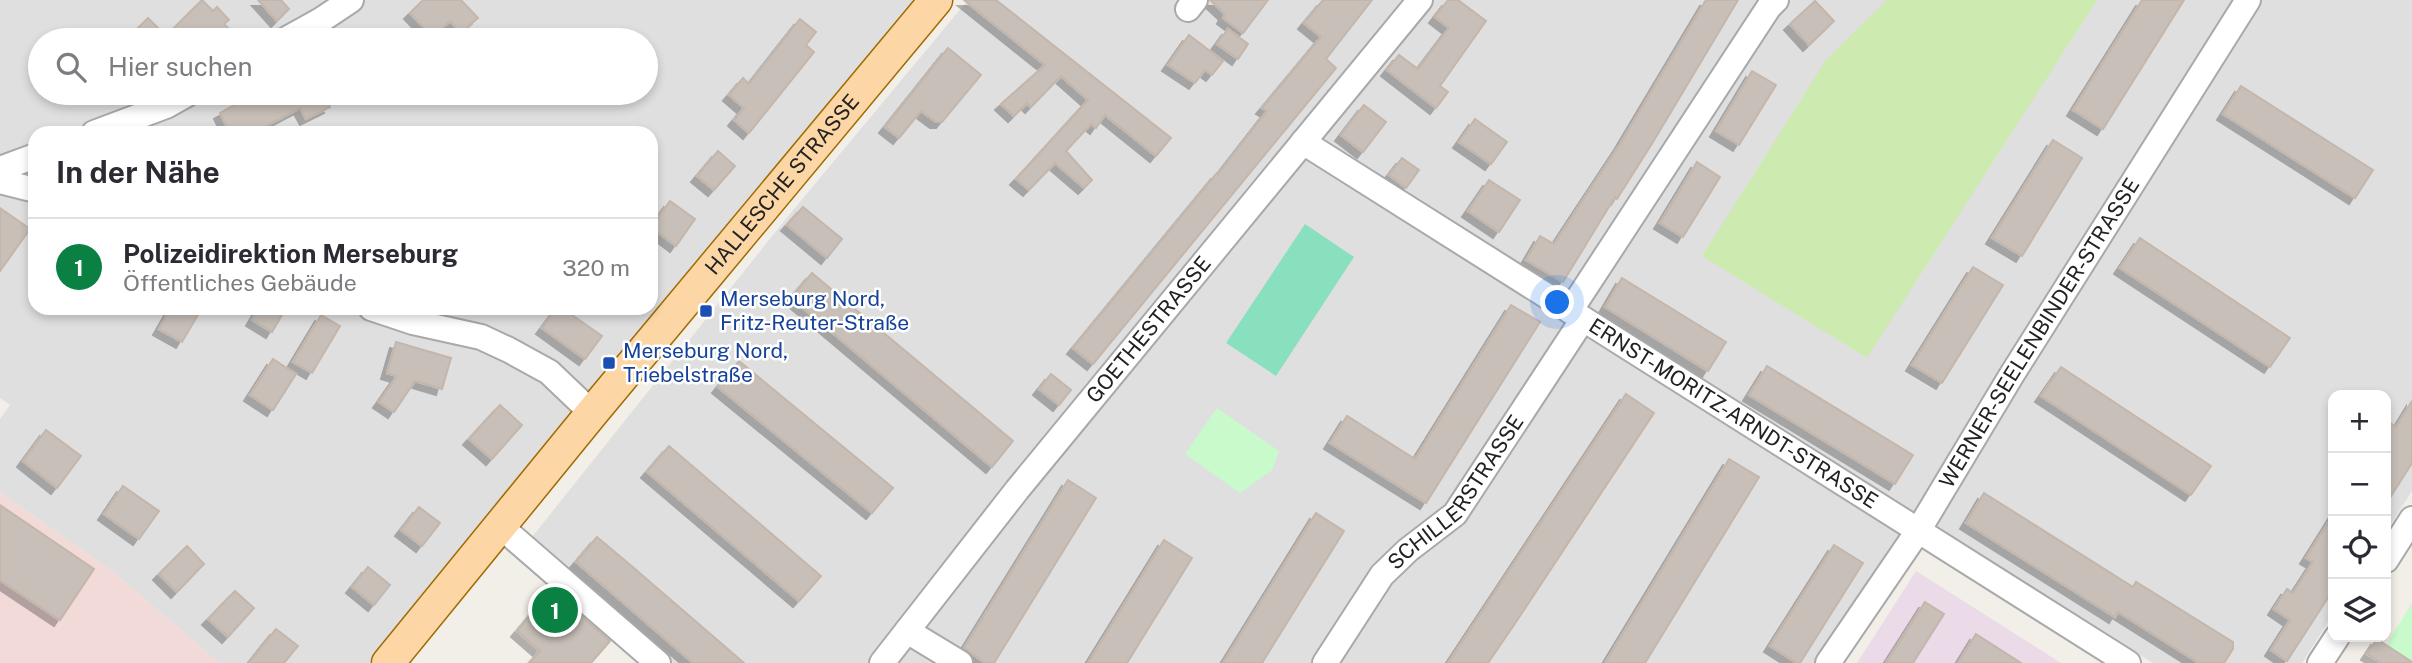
<!DOCTYPE html>
<html lang="de">
<head>
<meta charset="utf-8">
<style>
  :root { --surface:#fff; --page:#f2f2f3; --text:#2b2b33; --muted:#7c7c81; --line:#e1e1e2; --accent:#0b8043 }
  body { margin:0; font-family:"Public Sans",sans-serif; background:var(--page); color:var(--text) }
  .controls { position:absolute; right:21px; bottom:21px; display:grid; overflow:hidden; border-radius:14px; box-shadow:0 4px 10px #0003 }
  .controls button { width:63px; height:63px; display:grid; place-items:center; padding:0; border:0; border-bottom:2px solid var(--line); background:var(--surface); color:var(--text); font:35px sans-serif }
  .you { position:absolute; left:1558px; top:303px; width:24px; height:24px; margin:-18px; border:5px solid #fff; border-radius:50%; background:#1a73e8; box-shadow:0 0 0 10px #1a73e833 }
  .badge { display:grid; place-items:center; width:46px; height:46px; border-radius:50%; background:var(--accent); color:#fff; font-size:23px; font-weight:700 }
  .pin { position:absolute; translate:-50% -50%; border:4px solid #fff; box-shadow:0 2px 7px #0006 }
  .list { margin:0; padding:0; list-style:none }
  h2 { display:flex; justify-content:space-between; align-items:center; height:91px; margin:0; padding:0 28px; font-size:30px }
  h2 small { font-size:23px; font-weight:400; color:var(--muted) }
  .list li { display:grid; grid-template-columns:46px 1fr auto; gap:21px; align-items:center; box-sizing:border-box; height:98px; padding:0 28px; border-top:2px solid var(--line) }
  .list b { display:block; font-size:26px; white-space:nowrap }
  .list p { margin:0; font-size:23px; white-space:nowrap; color:var(--muted) }
  .list em { font-size:23px; font-style:normal; color:var(--muted) }
  .icon { flex:none; width:38px; height:38px; fill:none; stroke:currentColor; stroke-width:2; stroke-linecap:round; stroke-linejoin:round }
  .map { position:relative; flex:none; width:2412px; height:663px; overflow:hidden }
  .search { position:absolute; background:var(--surface); box-shadow:0 4px 10px #0003; left:28px; top:28px; width:630px; height:77px; display:flex; align-items:center; gap:18px; box-sizing:border-box; padding:0 24px; border-radius:38px; color:var(--muted); font-size:26px }
  .panel { position:absolute; background:var(--surface); box-shadow:0 4px 10px #0003; left:28px; top:126px; width:630px; height:189px; border-radius:21px }
  .map>svg:first-child { display:block }
  .residential { fill:#e0dfdf; fill-rule:evenodd }
  .commercial { fill:#f2dad9 }
  .industrial { fill:#ebdbe8 }
  .grass { fill:#cdebb0 }
  .park { fill:#c8facc }
  .pitch { fill:#88e0be }
  .building { fill:#c7bfb8; stroke:#c4b6ab; stroke-width:2; filter:url(#shadow) }
  .lines { fill:none; stroke-linecap:round; stroke-linejoin:round }
  .minor-casing { stroke:#a9a9a9; stroke-width:28 }
  .major-casing { stroke:#a06b00; stroke-width:35 }
  .minor { stroke:#fff; stroke-width:24 }
  .major { stroke:#fcd6a4; stroke-width:32 }
  .transit-dot { fill:#1a4fb4; stroke:#fff; stroke-width:2.5 }
  .labels { text-anchor:middle; stroke-width:5; stroke-linejoin:round; paint-order:stroke }
  .street-label { font-size:21px; fill:#222; stroke:#fff }
  .transit-label { font-size:21px; fill:#164399; stroke:#fff; text-anchor:start }
</style>
</head>
<body>
<div class="map">
<svg width="2412" height="663" viewBox="0 0 2412 663">
  <defs>
    <filter id="shadow"><feDropShadow dx="-6" dy="6" stdDeviation="0" flood-color="#0004"/></filter>
  </defs>
  <rect width="100%" height="100%" fill="#f2efe9"/>
  <!-- residential -->
  <g class="residential">
    <path d="M 0,0 L 914,0 L 369,663 L 219,663 L 112,571 L 0,492 L 0,419 L 10,405 L 0,398 ZM 40,40 L 646,40 L 646,93 L 40,93 ZM 35,133 L 651,133 L 651,308 L 35,308 Z"/>
    <polygon points="968,0 2412,0 2412,491 2386,532 2386,395 2333,395 2333,614 2302,663 2153,663 1912,517 1815,663 673,663 532,537 789,215"/>
  </g>
  <!-- commercial -->
  <polygon class="commercial" points="0,492 112,571 219,663 0,663"/>
  <!-- industrial -->
  <polygon class="industrial" points="1916,571 2061,663 1857,663"/>
  <!-- grass -->
  <polygon class="grass" points="1887,0 2097,0 1867,358 1702,256 1826,60"/>
  <!-- park -->
  <g class="park">
    <polygon points="1217,408 1279,451 1272,470 1240,493 1185,454"/>
    <polygon points="2412,603 2412,662 2386,645"/>
  </g>
  <!-- pitch -->
  <polygon class="pitch" points="1305,224 1354,257 1276,376 1226,343"/>
  <!-- building -->
  <g class="building">
    <polygon points="202,0 213,11 217,7 229,20 224,24 240,40 126,40 148,18 166,36"/>
    <polygon points="258,0 281,0 289,9 277,21"/>
    <polygon points="423,0 461,0 478,18 461,33 450,21 433,37 410,13"/>
    <polygon points="964,0 996,0 1171,138 1156,156 1105,115 1096,128 1091,124 1066,151 1092,180 1084,188 1055,163 1029,190 1016,179 1088,100 1061,76 1031,107 1027,103 1014,116 1001,104 1045,65"/>
    <polygon points="1210,0 1268,0 1243,33 1223,18 1225,14"/>
    <polygon points="1323,0 1372,0 1326,59 1336,68 1093,364 1073,348 1217,173 1218,174 1267,111 1262,108 1321,37 1304,23"/>
    <polygon points="1448,0 1458,0 1486,21 1440,86 1448,92 1436,108 1387,70 1399,55 1418,69 1449,28 1435,17"/>
    <polygon points="1706,0 1738,0 1653,142 1617,199 1615,197 1563,282 1526,260 1540,236 1554,244 1620,144"/>
    <polygon points="2142,0 2184,0 2103,129 2073,110"/>
    <polygon points="1815,1 1834,21 1809,45 1790,24"/>
    <polygon points="800,19 816,32 806,45 814,52 749,133 734,120 744,108 729,95 743,78 749,84"/>
    <polygon points="1228,29 1248,44 1238,59 1217,44"/>
    <polygon points="1189,35 1223,61 1212,75 1205,70 1195,83 1168,65"/>
    <polygon points="948,48 981,75 942,122 936,122 921,111 899,138 885,127"/>
    <polygon points="1752,71 1776,85 1739,145 1716,131"/>
    <polygon points="2241,86 2373,170 2355,198 2223,114"/>
    <polygon points="244,93 329,93 325,95 330,107 306,119 300,108 253,133 230,133 220,113 247,98"/>
    <polygon points="1364,105 1386,122 1363,152 1341,135"/>
    <polygon points="1475,119 1507,142 1491,164 1459,142"/>
    <polygon points="2053,140 2082,158 2022,256 1992,238"/>
    <polygon points="718,151 735,166 714,190 697,176"/>
    <polygon points="1402,158 1419,170 1406,188 1389,175"/>
    <polygon points="1697,162 1720,177 1683,237 1660,223"/>
    <polygon points="1489,180 1520,200 1499,232 1468,211"/>
    <polygon points="670,201 695,219 676,246 651,227"/>
    <polygon points="803,207 842,239 827,258 787,225"/>
    <polygon points="0,208 30,229 0,271"/>
    <polygon points="2140,238 2290,338 2270,367 2120,268"/>
    <polygon points="1973,267 2003,285 1942,383 1912,365"/>
    <polygon points="812,273 1013,441 992,467 791,298"/>
    <polygon points="1622,278 1726,342 1708,371 1605,307"/>
    <polygon points="1511,305 1540,322 1426,503 1330,443 1347,416 1415,459"/>
    <polygon points="171,308 202,308 182,342 159,329"/>
    <polygon points="259,308 286,308 272,332 252,320"/>
    <polygon points="557,308 562,308 602,336 585,359 542,328"/>
    <polygon points="321,315 340,326 312,373 293,362"/>
    <polygon points="396,342 451,358 442,389 415,381 394,412 379,402 397,376 387,373"/>
    <polygon points="273,359 296,374 273,410 250,395"/>
    <polygon points="739,361 893,488 872,513 718,387"/>
    <polygon points="1767,366 1913,455 1895,484 1749,395"/>
    <polygon points="2061,367 2211,466 2191,495 2041,396"/>
    <polygon points="1051,374 1071,390 1059,405 1039,389"/>
    <polygon points="1626,394 1654,413 1516,622 1488,663 1448,663"/>
    <polygon points="2412,401 2412,463 2386,504 2386,420 2396,427"/>
    <polygon points="500,405 522,425 492,459 469,439"/>
    <polygon points="46,430 81,456 57,488 23,461"/>
    <polygon points="669,446 821,576 799,601 647,472"/>
    <polygon points="1729,459 1759,477 1734,518 1645,663 1605,663"/>
    <polygon points="1068,480 1096,498 994,663 985,663 964,648"/>
    <polygon points="123,486 159,511 139,539 104,514"/>
    <polygon points="1984,493 2133,587 2136,582 2233,642 2233,649 2224,663 2199,663 2118,612 2115,617 1966,523"/>
    <polygon points="0,505 94,569 60,620 0,580"/>
    <polygon points="419,507 440,523 422,546 401,530"/>
    <polygon points="1316,513 1344,531 1311,584 1262,663 1223,663"/>
    <polygon points="2333,515 2333,590 2287,661 2271,650 2290,620 2274,609 2287,589 2293,593 2313,562 2306,558"/>
    <polygon points="597,537 635,569 744,663 693,663 576,562"/>
    <polygon points="1164,540 1192,558 1127,663 1088,663"/>
    <polygon points="1834,545 1863,563 1800,663 1797,663 1770,646"/>
    <polygon points="187,546 204,564 177,592 159,574"/>
    <polygon points="368,567 390,585 374,605 352,587"/>
    <polygon points="551,590 610,641 591,663 529,663 540,651 517,631"/>
    <polygon points="235,591 254,608 228,637 208,619"/>
    <polygon points="1925,602 1944,614 1913,663 1886,663"/>
    <polygon points="276,629 298,646 284,663 249,663"/>
    <polygon points="1976,634 2021,663 1958,663"/>
    <polygon points="2377,639 2412,662 2412,663 2382,663 2367,654"/>
  </g>
  <g class="lines">
    <!-- minor casing -->
    <g class="minor-casing">
      <g id="minor">
        <polyline points="1188,9 1195,0"/>
        <polyline points="285,40 321,20 351,0"/>
        <polyline points="94,133 166,106 189,93"/>
        <path id="s1" d="M 1303,142 L 2128,663"/>
        <polyline points="0,169 35,156"/>
        <polyline points="0,181 35,190"/>
        <polyline points="371,308 413,322 481,337 509,350 549,372 592,413"/>
        <polyline points="1570,311 1769,7 1776,0"/>
        <polyline points="500,526 658,663"/>
        <polyline points="2386,560 2412,519"/>
        <polyline points="907,631 960,663"/>
        <path id="s2" d="M 882,663 L 1017,490 L 1420,0"/>
        <path id="s3" d="M 1325,663 L 1382,575 L 1408,550 L 1455,514 L 1583,319"/>
        <path id="s4" d="M 1828,663 L 1918,531 L 2011,376 L 2248,0"/>
        <polyline points="2320,663 2337,637"/>
      </g>
    </g>
    <!-- major casing -->
    <g class="major-casing">
      <g id="major">
        <path id="s5" d="M 388,663 L 592,413 L 936,0"/>
      </g>
    </g>
    <!-- minor -->
    <use href="#minor" class="minor"/>
    <!-- major -->
    <use href="#major" class="major"/>
  </g>
  <!-- markers -->
  <g class="transit-dot">
    <rect x="699" y="304" width="14" height="14" rx="3.5"/>
    <rect x="602" y="356" width="14" height="14" rx="3.5"/>
  </g>
  <g class="labels">
    <!-- street labels -->
    <g class="street-label">
      <text dy="7" stroke="none"><textPath href="#s5" startOffset="620">HALLESCHE STRASSE</textPath></text>
      <text dy="7" stroke="none"><textPath href="#s2" startOffset="427">GOETHESTRASSE</textPath></text>
      <text dy="7" stroke="none"><textPath href="#s4" startOffset="392">WERNER-SEELENBINDER-STRASSE</textPath></text>
      <text dy="7" stroke="none"><textPath href="#s1" startOffset="509">ERNST-MORITZ-ARNDT-STRASSE</textPath></text>
      <text dy="7" stroke="none"><textPath href="#s3" startOffset="217">SCHILLERSTRASSE</textPath></text>
    </g>
    <!-- transit labels -->
    <g class="transit-label">
      <text x="720" y="306">Merseburg Nord,<tspan x="720" dy="24">Fritz-Reuter-Straße</tspan></text>
      <text x="623" y="358">Merseburg Nord,<tspan x="623" dy="24">Triebelstraße</tspan></text>
    </g>
  </g>
</svg>
<div class="controls">
<button>+</button>
<button>−</button>
<button><svg class="icon" aria-label="locate" viewBox="0 0 24 24"><circle cx="12" cy="12" r="6"/><path d="M12 2v4M12 18v4M2 12h4M18 12h4"/></svg></button>
<button><svg class="icon" aria-label="layers" viewBox="0 0 24 24"><path d="M12 4l9 5-9 5-9-5zM3 14l9 5 9-5"/></svg></button>
</div>
<div class="you"></div>
<div class="pin badge" style="left:555px;top:610px">1</div>
<div class="search"><svg class="icon" aria-label="search" viewBox="0 0 24 24"><circle cx="10" cy="10" r="6"/><path d="M15 15l6 6"/></svg>Hier suchen</div>
<section class="panel">
<h2>In der Nähe<small></small></h2>
<ul class="list">
<li><span class="badge">1</span><div><b>Polizeidirektion Merseburg</b><p>Öffentliches Gebäude</p></div><em>320 m</em></li>
</ul>
</section>
</div>
</body>
</html>
